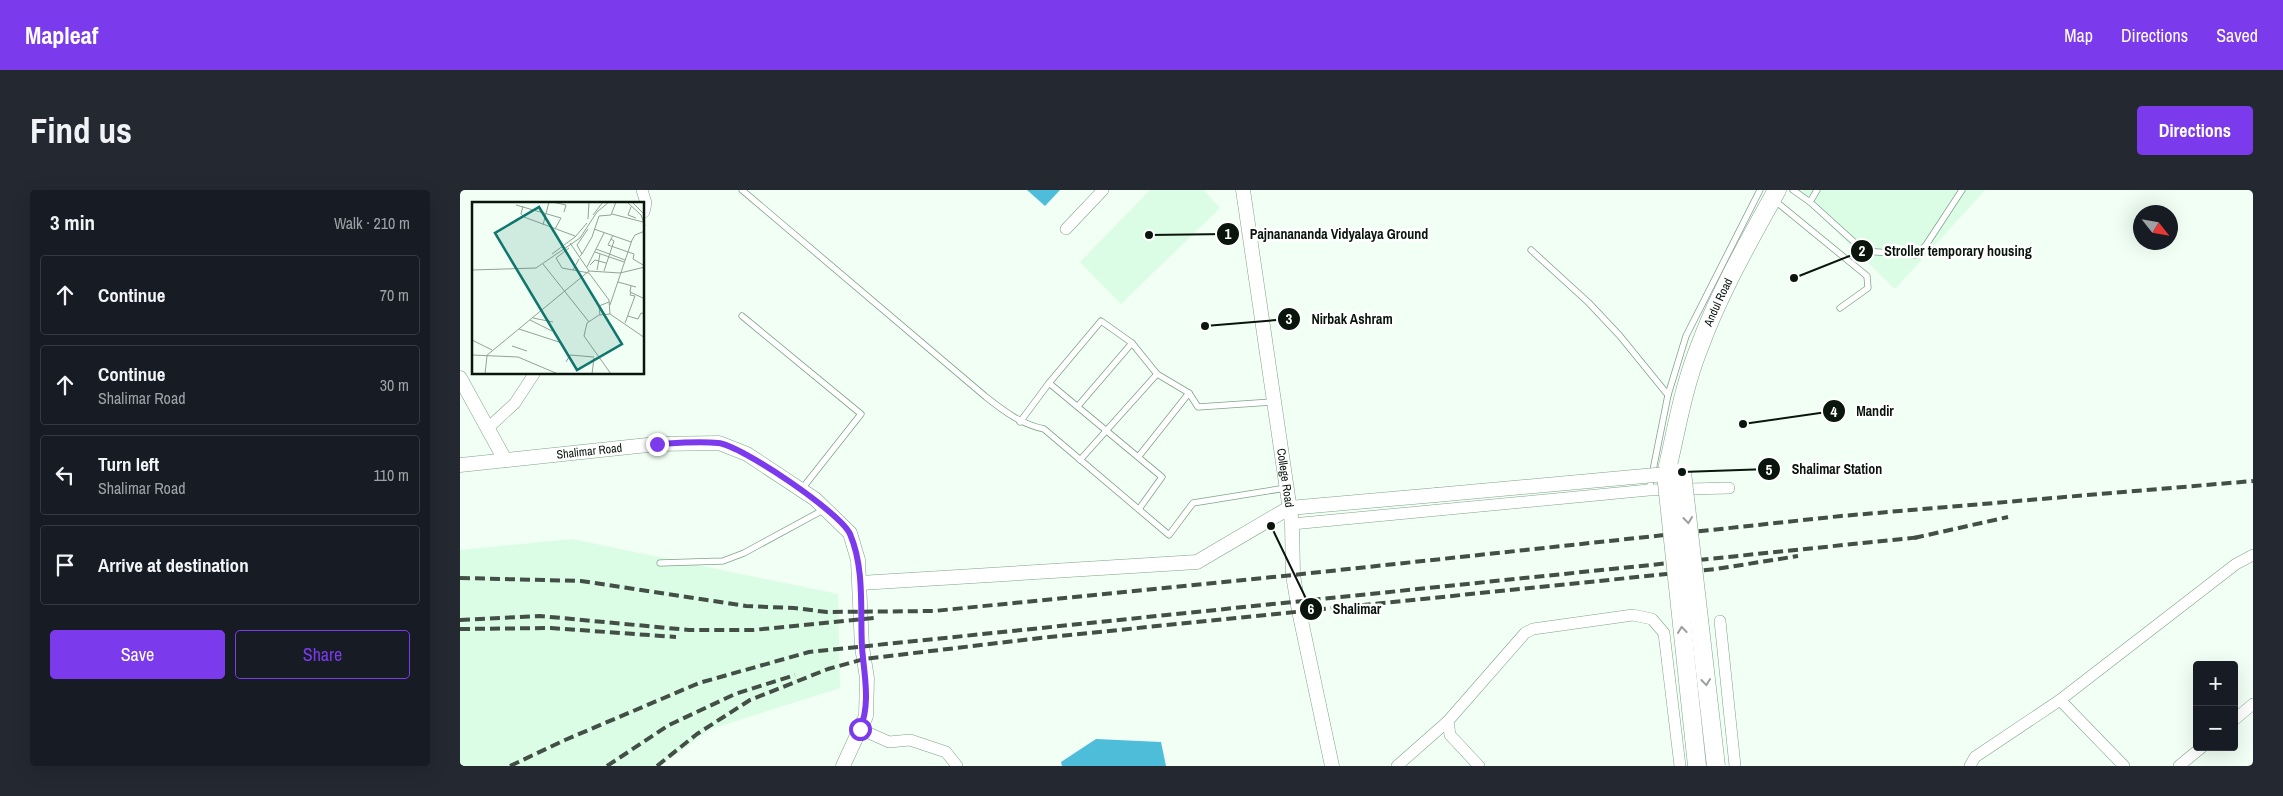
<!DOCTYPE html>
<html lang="en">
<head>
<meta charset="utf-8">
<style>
  :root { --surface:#171b24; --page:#242831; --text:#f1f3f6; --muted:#9ea1a6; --line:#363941; --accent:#7c3aed }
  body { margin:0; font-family:"Archivo Narrow",sans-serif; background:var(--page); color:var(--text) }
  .controls { position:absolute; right:15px; bottom:15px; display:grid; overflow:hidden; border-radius:5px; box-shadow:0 5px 20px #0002 }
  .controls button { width:45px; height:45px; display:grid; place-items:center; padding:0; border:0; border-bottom:1px solid var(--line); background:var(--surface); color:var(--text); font:25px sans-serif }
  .compass { position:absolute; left:1673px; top:15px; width:45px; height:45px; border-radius:50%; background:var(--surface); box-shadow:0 5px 20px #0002; rotate:121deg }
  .stop { position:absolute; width:15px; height:15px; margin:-11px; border:4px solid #7c3aed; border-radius:50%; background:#fff }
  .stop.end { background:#7c3aed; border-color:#fff; box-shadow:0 1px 5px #0008 }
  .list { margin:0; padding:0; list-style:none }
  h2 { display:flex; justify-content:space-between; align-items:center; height:65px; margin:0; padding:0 20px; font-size:21px }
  h2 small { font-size:16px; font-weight:400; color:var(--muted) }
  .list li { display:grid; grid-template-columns:32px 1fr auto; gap:15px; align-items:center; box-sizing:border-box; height:80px; margin:0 10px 10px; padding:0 10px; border:1px solid var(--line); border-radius:5px }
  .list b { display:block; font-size:19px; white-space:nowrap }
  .list p { margin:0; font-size:16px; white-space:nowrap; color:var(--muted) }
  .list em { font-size:16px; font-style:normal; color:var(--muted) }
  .actions { display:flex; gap:10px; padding:15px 20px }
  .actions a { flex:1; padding:11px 0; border:1px solid var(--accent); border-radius:5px; text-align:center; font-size:18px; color:var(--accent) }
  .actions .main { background:var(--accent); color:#fff }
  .icon { flex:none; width:28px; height:28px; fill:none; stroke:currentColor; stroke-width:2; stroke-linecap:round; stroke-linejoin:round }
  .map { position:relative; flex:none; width:1793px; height:576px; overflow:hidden; border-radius:5px }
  header { display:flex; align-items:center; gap:30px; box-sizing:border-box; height:70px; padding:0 25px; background:var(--accent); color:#fff }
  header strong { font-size:24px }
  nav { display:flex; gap:28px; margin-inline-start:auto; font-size:18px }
  .intro { display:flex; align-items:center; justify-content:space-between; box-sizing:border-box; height:120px; padding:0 30px }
  h1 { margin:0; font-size:35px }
  .button { padding:12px 22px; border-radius:5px; background:var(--accent); color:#fff; font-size:18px; font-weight:700 }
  main { display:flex; gap:30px; padding:0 30px }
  aside { flex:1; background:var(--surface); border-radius:5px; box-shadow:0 5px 20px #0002 }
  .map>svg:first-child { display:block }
  .built { fill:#dcfde5 }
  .water { fill:#4ebdd9 }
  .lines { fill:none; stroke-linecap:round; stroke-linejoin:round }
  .service-casing { stroke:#81a28b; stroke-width:7 }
  .minor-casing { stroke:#81a28b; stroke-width:12 }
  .tertiary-casing { stroke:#81a28b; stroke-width:15 }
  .primary-casing { stroke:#81a28b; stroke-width:19 }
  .service { stroke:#fff; stroke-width:5.5 }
  .minor { stroke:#fff; stroke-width:11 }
  .tertiary { stroke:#fff; stroke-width:14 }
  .primary { stroke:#fff; stroke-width:18 }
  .rail { stroke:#424e46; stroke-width:4; stroke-dasharray:10 5; stroke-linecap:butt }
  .tertiary-bridge-casing { stroke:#81a28b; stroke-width:15; stroke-linecap:butt }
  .primary-bridge-casing { stroke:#81a28b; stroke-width:19; stroke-linecap:butt }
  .tertiary-bridge { stroke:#fff; stroke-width:14 }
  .primary-bridge { stroke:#fff; stroke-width:18 }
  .oneway { stroke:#9da19e }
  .route { stroke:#7c3aed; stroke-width:6 }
  .labels { text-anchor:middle; stroke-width:5; stroke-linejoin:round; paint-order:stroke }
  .street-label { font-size:12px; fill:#09150d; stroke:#fff }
  .inset-road { fill:none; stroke:#94a198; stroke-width:1 }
  .view { fill:#0f766e; fill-opacity:0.15; stroke:#0f766e; stroke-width:2.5 }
  .inset-edge { fill:none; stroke:#09150d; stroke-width:2.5 }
  .leader { fill:none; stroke:#09150d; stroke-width:2 }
  .callout-dot { fill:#09150d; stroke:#fff; stroke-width:2 }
  .mark-label { font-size:15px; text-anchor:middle; font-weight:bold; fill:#fff }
  .callout-label { font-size:14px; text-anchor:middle; font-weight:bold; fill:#09150d; stroke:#fff; stroke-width:5; stroke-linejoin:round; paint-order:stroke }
</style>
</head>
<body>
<header>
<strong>Mapleaf</strong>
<nav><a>Map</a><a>Directions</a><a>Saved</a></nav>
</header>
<div class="intro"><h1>Find us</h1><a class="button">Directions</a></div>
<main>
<aside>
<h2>3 min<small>Walk · 210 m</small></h2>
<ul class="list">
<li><svg class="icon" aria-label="ahead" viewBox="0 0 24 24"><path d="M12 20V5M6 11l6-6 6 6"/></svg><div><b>Continue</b></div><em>70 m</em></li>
<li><svg class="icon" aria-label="ahead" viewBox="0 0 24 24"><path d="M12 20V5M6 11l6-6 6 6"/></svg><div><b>Continue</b><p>Shalimar Road</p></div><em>30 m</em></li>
<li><svg class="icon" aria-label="left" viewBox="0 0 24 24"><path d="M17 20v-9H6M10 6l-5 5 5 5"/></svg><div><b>Turn left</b><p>Shalimar Road</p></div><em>110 m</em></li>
<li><svg class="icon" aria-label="arrive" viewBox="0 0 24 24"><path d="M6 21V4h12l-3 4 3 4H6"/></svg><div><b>Arrive at destination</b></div></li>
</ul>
<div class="actions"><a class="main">Save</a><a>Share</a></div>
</aside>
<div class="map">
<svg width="1793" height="576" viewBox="0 0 1793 576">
  <rect width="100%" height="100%" fill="#f1fff4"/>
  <!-- built -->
  <g class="built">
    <polygon points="690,0 744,0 760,18 661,114 620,72"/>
    <polygon points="1343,0 1525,0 1435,99 1340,6"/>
    <polygon points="112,349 378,404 380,498 251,539 200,576 0,576 0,360"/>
  </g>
  <!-- water -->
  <g class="water">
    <polygon points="567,0 600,0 585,16"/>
    <polygon points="636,549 701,552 706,576 602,576 601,572"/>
  </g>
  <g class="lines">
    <!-- service casing -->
    <g class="service-casing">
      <g id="service">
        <path d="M 282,0 L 526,207 C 545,222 561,234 584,239 L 709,345 L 733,313 L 826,298"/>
        <polyline points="1333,0 1350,12"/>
        <polyline points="1357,0 1350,12 1404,61 1456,65 1466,55 1502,0"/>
        <polyline points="1314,10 1407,86 1408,98 1380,118"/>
        <polyline points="1071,60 1129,113 1160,146 1208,205"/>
        <polyline points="282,126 401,224 341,300"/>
        <polyline points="589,193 702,287 679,319"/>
        <polyline points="618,216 672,153"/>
        <polyline points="560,232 589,193 641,131 672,153 697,184 729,203 738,217 813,212"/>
        <polyline points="679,266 729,203"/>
        <polyline points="620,270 697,184"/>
        <polyline points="1189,300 1208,205 1226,146 1300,0"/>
        <polyline points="200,373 263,371 284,363 365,319"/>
      </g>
    </g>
    <!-- minor casing -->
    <g class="minor-casing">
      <g id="minor">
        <polyline points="182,0 186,13 184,22"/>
        <polyline points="606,39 643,0"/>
        <polyline points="28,238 55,213 74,184"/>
        <polyline points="832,334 1189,300 1269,298"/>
        <polyline points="1260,431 1275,576"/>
        <polyline points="1600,510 1664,576"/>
        <polyline points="1774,530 1793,514"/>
        <polyline points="400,539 429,552 450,550 486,562 497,576"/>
        <polyline points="937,576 988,531"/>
        <polyline points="1019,576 990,545 988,531 1065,443 1073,439 1173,425 1192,429 1204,443 1220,576"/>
        <polyline points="1510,576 1515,567 1600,510 1776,374 1793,365"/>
        <polyline points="1719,576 1742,557"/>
      </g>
    </g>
    <!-- tertiary casing -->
    <g class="tertiary-casing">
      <g id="tertiary">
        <path id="s1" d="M 783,0 L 832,334 L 833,385 L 839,421 L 872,576"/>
        <polyline points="0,188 45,270"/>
        <path id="s2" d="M 0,275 L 197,254 L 259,253 L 287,264 L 355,309 L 390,343 L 398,370 L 402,457 L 407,488 L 406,526 L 383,576"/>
        <polyline points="400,393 737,372 829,318 976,305"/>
      </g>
    </g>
    <!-- primary casing -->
    <g class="primary-casing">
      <g id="primary">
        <path id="s3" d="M 1206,284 C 1216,242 1223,198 1239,158 C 1259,103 1289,51 1317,0"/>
      </g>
    </g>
    <!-- service -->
    <use href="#service" class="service"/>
    <!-- minor -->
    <use href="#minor" class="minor"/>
    <!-- tertiary -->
    <use href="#tertiary" class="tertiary"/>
    <!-- primary -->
    <use href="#primary" class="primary"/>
    <!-- rail -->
    <g class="rail">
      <polyline points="1454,348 1548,327"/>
      <polyline points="0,388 121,391 286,416 334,418 367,422 474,421 833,385 1381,326 1793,291"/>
      <polyline points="0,430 80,426 229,440 293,440 414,428"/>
      <polyline points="0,439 91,438 216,447"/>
      <polyline points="50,576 105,550 239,493 349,462 1461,347"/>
      <polyline points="147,576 209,535 275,504 335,485"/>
      <polyline points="197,576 237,544 290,510 368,479 404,469 580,448 1256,379 1338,366"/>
    </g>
    <!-- tertiary-bridge casing -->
    <g class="tertiary-bridge-casing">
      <polyline id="tertiary-bridge" points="976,305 1206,284"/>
    </g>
    <!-- primary-bridge casing -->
    <g class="primary-bridge-casing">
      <g id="primary-bridge">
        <polyline points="1222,282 1256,576"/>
        <polyline points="1206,284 1237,576"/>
      </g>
    </g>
    <!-- tertiary-bridge -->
    <use href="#tertiary-bridge" class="tertiary-bridge"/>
    <!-- primary-bridge -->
    <use href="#primary-bridge" class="primary-bridge"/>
  </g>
  <!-- one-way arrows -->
  <defs><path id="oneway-chevron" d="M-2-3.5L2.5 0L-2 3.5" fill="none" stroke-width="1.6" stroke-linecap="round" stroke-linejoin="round" transform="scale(1.25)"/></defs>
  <g class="oneway">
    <use href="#oneway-chevron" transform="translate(1228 330) rotate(84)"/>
    <use href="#oneway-chevron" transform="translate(1222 440) rotate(-96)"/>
    <use href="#oneway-chevron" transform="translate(1246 492) rotate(84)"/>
  </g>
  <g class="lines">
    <!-- route -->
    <path class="route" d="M 197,254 C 216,253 238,251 258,253 C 281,255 381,323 390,344 C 405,379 400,421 402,457 C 404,485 411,513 400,539"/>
  </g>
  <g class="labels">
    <!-- street labels -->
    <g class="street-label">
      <text dy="4" stroke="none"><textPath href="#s3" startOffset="180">Andul Road</textPath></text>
      <text dy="4" stroke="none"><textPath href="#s2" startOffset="130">Shalimar Road</textPath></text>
      <text dy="4" stroke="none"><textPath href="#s1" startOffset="291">College Road</textPath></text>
    </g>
  </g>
  <!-- overview -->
  <g transform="translate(12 12)">
    <rect width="172" height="172" fill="#f1fff4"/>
    <path class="inset-road" d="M 80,0 L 94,3 L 92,10M 155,0 L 169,13 L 173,24M 160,0 L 173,13M 44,3 L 89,16 L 83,27M 51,4 L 49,12 L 52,15 L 103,34M 159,5 L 156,13 L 164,16M 140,12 L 171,20M 121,13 L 131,0M 127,14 L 139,13 L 144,0M 116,17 L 117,0M 71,23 L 77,0M 122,27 L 159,40M 108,36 L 125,10 L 137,0M 139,37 L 136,43 L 162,52 L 161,57 L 171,63M 98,41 L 117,69 L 148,71 L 173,65M 97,46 L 84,56 L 90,66 L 101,68 L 107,57M 124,47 L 153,58M 123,50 L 152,60M 80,52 L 103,35 L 115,21M 110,52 L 120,35 L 127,14M 107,55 L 110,52 L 105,43 L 116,27M 71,62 L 117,120M 118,63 L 123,58 L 134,61M 115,65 L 132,31M 0,68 L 64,66 L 108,36M 101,68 L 117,71 L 137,98 L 138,112 L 173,136M 125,68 L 128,52M 132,69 L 142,39 L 139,37 L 141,33M 146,80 L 164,85M 159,84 L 158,90 L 173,97M 138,103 L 160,38 L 163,33 L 173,29M 138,112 L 127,113 L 115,121 L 112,134 L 139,172M 128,113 L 127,104 L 137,100M 156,114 L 166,117 L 169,111 L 173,112M 61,116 L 81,120M 58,118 L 80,129M 153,121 L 163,94 L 158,93 L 159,90M 47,127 L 87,140M 0,138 L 20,148M 40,144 L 55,149M 0,153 L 46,155 L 86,172M 14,154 L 117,69M 94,160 L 98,153 L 122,155M 13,172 L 15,154M 120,172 L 122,156"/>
    <path class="view" d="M 67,5 L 150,142 L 105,168 L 23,31 Z"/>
    <rect width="172" height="172" class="inset-edge"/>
  </g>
  <!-- callouts -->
  <path class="leader" d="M689 45L768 44M1334 88L1402 61M745 136L829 129M1283 234L1374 221M1222 282L1309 279M811 336L851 419"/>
  <g class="callout-dot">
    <circle cx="689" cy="45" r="5"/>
    <circle cx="1334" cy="88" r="5"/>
    <circle cx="745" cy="136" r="5"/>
    <circle cx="1283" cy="234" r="5"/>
    <circle cx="1222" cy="282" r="5"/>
    <circle cx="811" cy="336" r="5"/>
    <circle cx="768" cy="44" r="12"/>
    <circle cx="1402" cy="61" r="12"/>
    <circle cx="829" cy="129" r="12"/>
    <circle cx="1374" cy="221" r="12"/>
    <circle cx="1309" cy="279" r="12"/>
    <circle cx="851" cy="419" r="12"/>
  </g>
  <g class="mark-label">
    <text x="768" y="49">1</text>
    <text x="1402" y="66">2</text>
    <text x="829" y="134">3</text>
    <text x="1374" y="227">4</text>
    <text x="1309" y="285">5</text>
    <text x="851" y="424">6</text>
  </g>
  <g class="callout-label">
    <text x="879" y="49">Pajnanananda Vidyalaya Ground</text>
    <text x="1498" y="66">Stroller temporary housing</text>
    <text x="892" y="134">Nirbak Ashram</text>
    <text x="1415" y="226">Mandir</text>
    <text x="1377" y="284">Shalimar Station</text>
    <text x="897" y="424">Shalimar</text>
  </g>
</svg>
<div class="controls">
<button>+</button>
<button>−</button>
</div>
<svg class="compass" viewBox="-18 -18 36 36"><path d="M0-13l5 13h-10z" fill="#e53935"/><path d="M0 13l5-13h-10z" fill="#9ea1a6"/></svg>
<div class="stop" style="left:400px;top:539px"></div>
<div class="stop end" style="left:197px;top:254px"></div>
</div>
</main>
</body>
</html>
